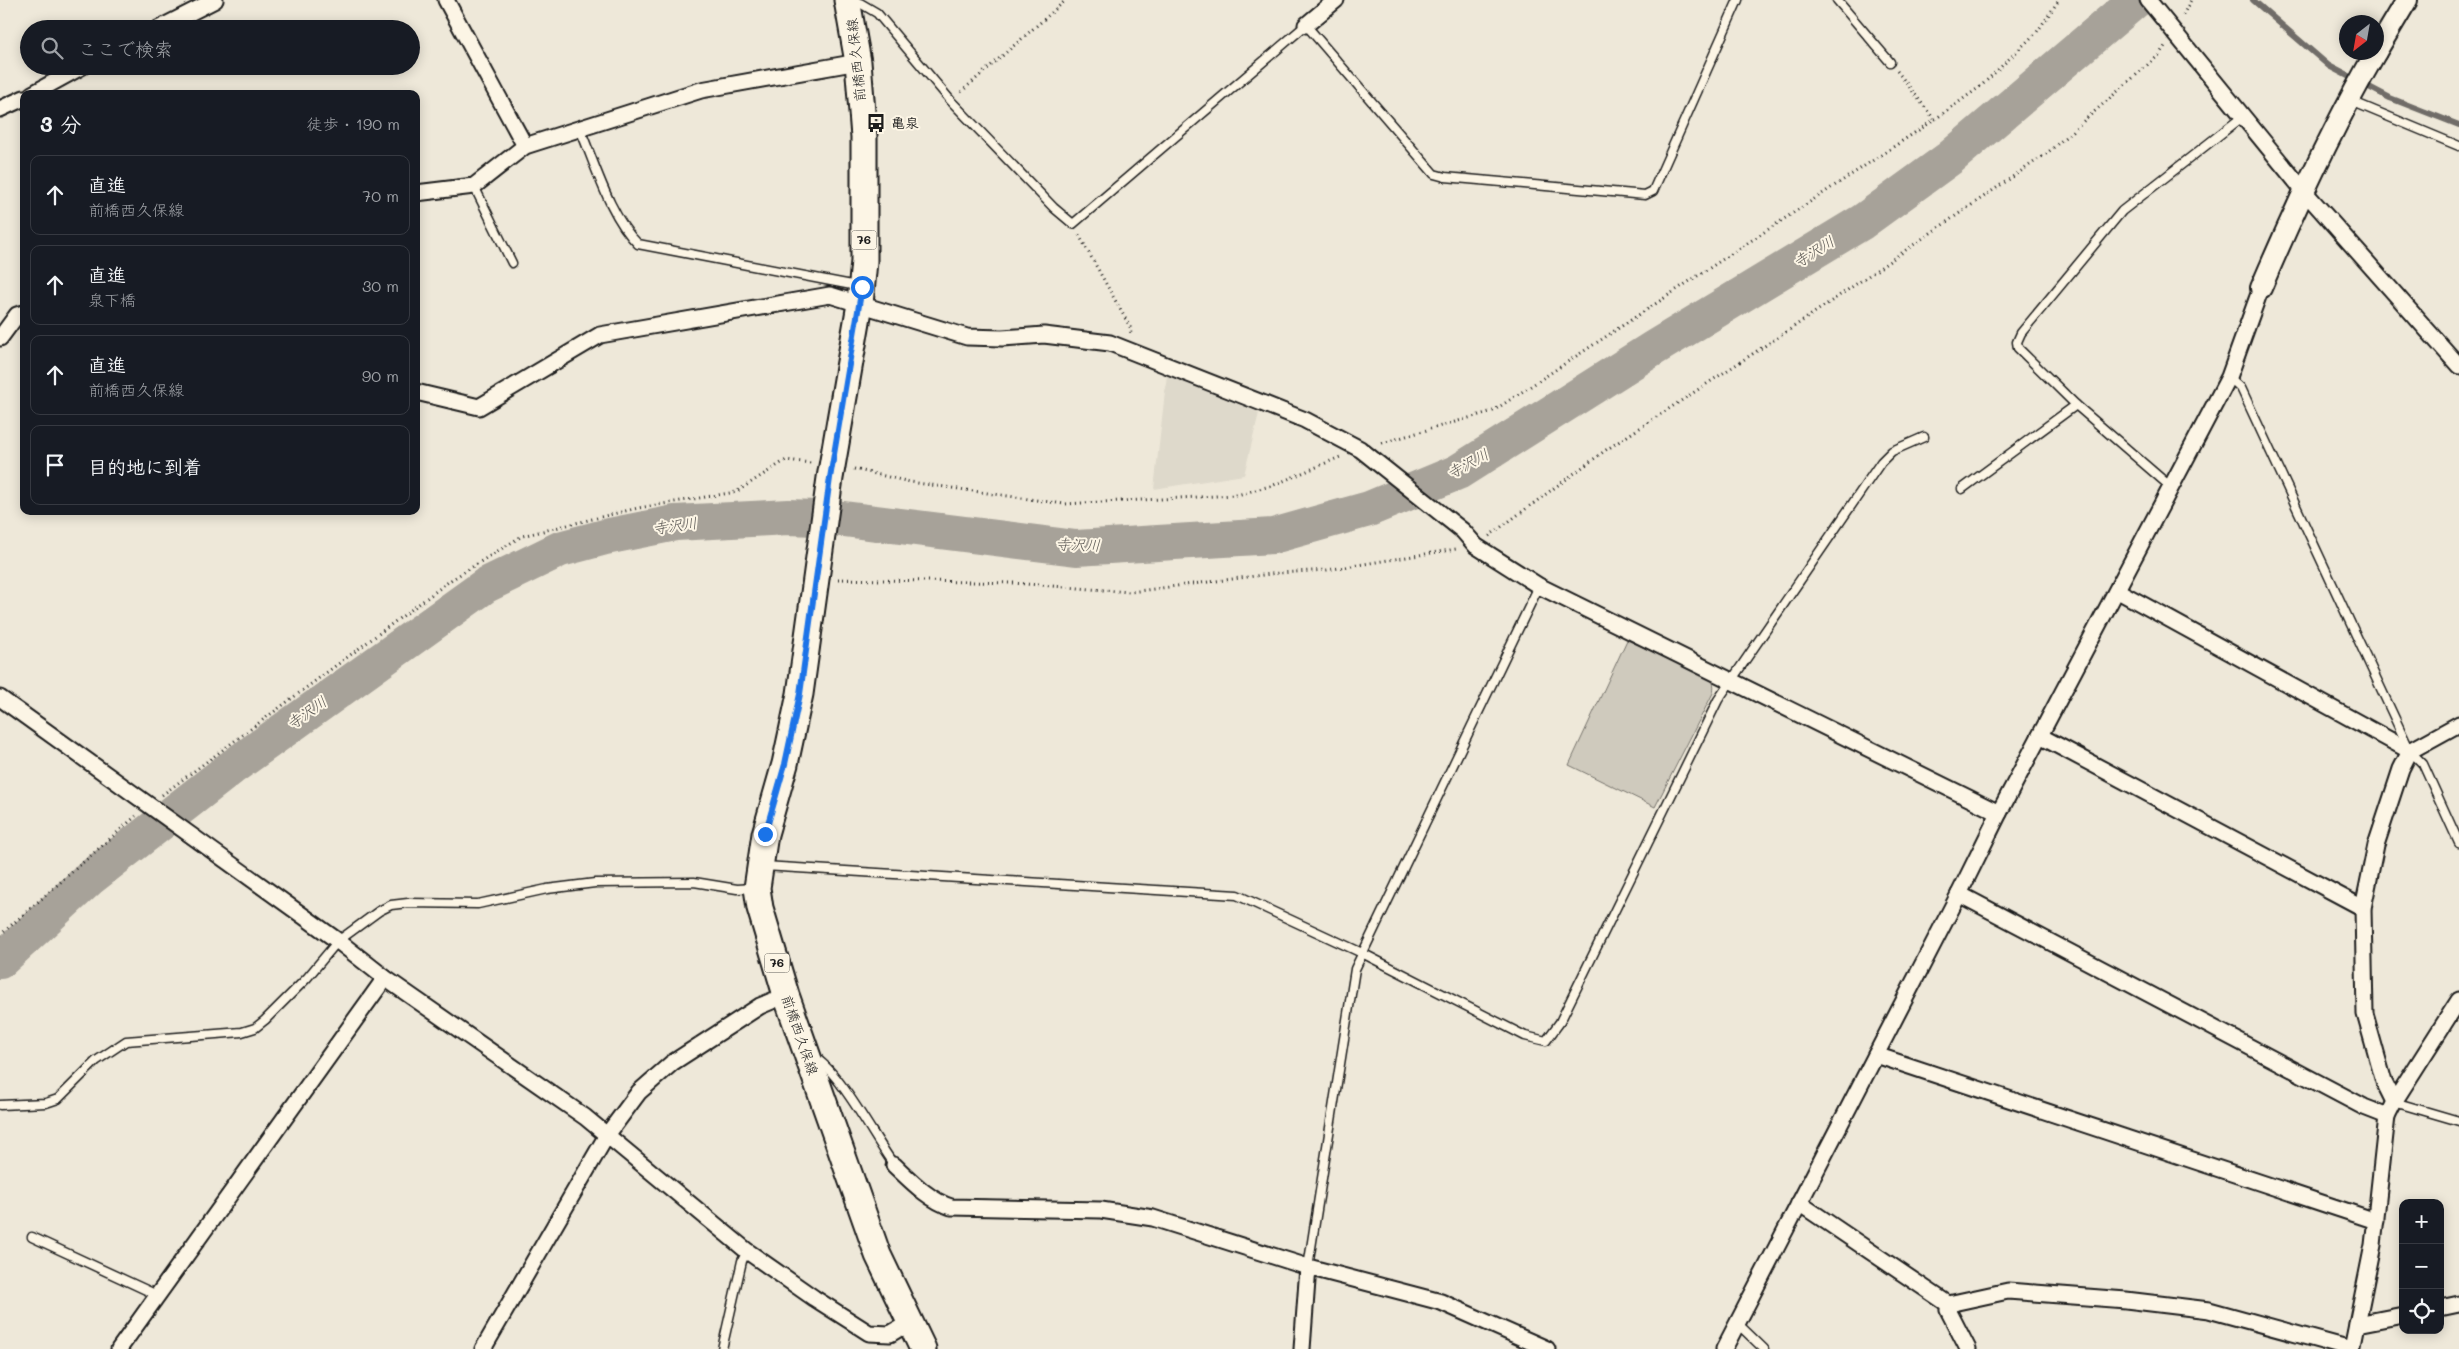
<!DOCTYPE html>
<html lang="ja">
<head>
<meta charset="utf-8">
<style>
  :root { --surface:#171b24; --page:#242831; --text:#f1f3f6; --muted:#9ea1a6; --line:#363941 }
  body { margin:0; font-family:Mali,"Klee One",sans-serif; background:var(--page); color:var(--text) }
  .controls { position:absolute; right:15px; bottom:15px; display:grid; overflow:hidden; border-radius:10px; box-shadow:0 2px 12px #0003 }
  .controls button { width:45px; height:45px; display:grid; place-items:center; padding:0; border:0; border-bottom:1px solid var(--line); background:var(--surface); color:var(--text); font:25px sans-serif }
  .compass { position:absolute; left:2339px; top:15px; width:45px; height:45px; border-radius:50%; background:var(--surface); box-shadow:0 2px 12px #0003; rotate:211deg }
  .stop { position:absolute; width:15px; height:15px; margin:-11px; border:4px solid #1a73e8; border-radius:50%; background:#fff }
  .stop.end { background:#1a73e8; border-color:#fff; box-shadow:0 1px 5px #0008 }
  .list { margin:0; padding:0; list-style:none }
  h2 { display:flex; justify-content:space-between; align-items:center; height:65px; margin:0; padding:0 20px; font-size:21px }
  h2 small { font-size:16px; font-weight:400; color:var(--muted) }
  .list li { display:grid; grid-template-columns:32px 1fr auto; gap:15px; align-items:center; box-sizing:border-box; height:80px; margin:0 10px 10px; padding:0 10px; border:1px solid var(--line); border-radius:10px }
  .list b { display:block; font-size:19px; white-space:nowrap }
  .list p { margin:0; font-size:16px; white-space:nowrap; color:var(--muted) }
  .list em { font-size:16px; font-style:normal; color:var(--muted) }
  .icon { flex:none; width:28px; height:28px; fill:none; stroke:currentColor; stroke-width:2; stroke-linecap:round; stroke-linejoin:round }
  .map { position:relative; flex:none; width:2459px; height:1349px; overflow:hidden }
  .search { position:absolute; background:var(--surface); box-shadow:0 2px 12px #0003; left:20px; top:20px; width:400px; height:55px; display:flex; align-items:center; gap:12px; box-sizing:border-box; padding:0 18px; border-radius:28px; color:var(--muted); font-size:19px }
  .panel { position:absolute; background:var(--surface); box-shadow:0 2px 12px #0003; left:20px; top:90px; width:400px; height:425px; border-radius:10px }
  .map>svg:first-child { display:block }
  .built { fill:#ded9cb }
  .green { fill:#cfcabd; stroke:#76736c }
  .lines { fill:none; stroke-linecap:round; stroke-linejoin:round }
  .stream { stroke:#6f6c67; stroke-width:6 }
  .river { stroke:#a7a299; stroke-width:36 }
  .service-casing { stroke:#1c1c1c; stroke-width:11 }
  .minor-casing { stroke:#1c1c1c; stroke-width:19 }
  .tertiary-casing { stroke:#1c1c1c; stroke-width:24 }
  .primary-casing { stroke:#1c1c1c; stroke-width:29 }
  .path { stroke:#1c1c1c; stroke-width:3; stroke-dasharray:1 4; stroke-linecap:butt }
  .service { stroke:#fcf5e5; stroke-width:8 }
  .minor { stroke:#fcf5e5; stroke-width:15 }
  .tertiary { stroke:#fcf5e5; stroke-width:20 }
  .primary { stroke:#fcf5e5; stroke-width:25 }
  .route { stroke:#1a73e8; stroke-width:6 }
  .labels { text-anchor:middle; stroke-width:4; stroke-linejoin:round; paint-order:stroke }
  .shield { fill:#fcf5e5; stroke:#5f5d58; stroke-width:1 }
  .shield-label { font-size:12px; font-weight:bold; fill:#1c1c1c }
  .street-label { font-size:14px; fill:#1c1c1c; stroke:#fcf5e5 }
  .poi-label { font-size:14px; font-weight:bold; fill:#1c1c1c; stroke:#fcf5e5; text-anchor:start }
  .water-label { font-size:15px; font-style:italic; fill:#5b5854; stroke:#fcf5e5 }
</style>
</head>
<body>
<div class="map">
<svg width="2459" height="1349" viewBox="0 0 2459 1349">
  <rect width="100%" height="100%" fill="#eee8d9"/>
  <filter id="ink" filterUnits="userSpaceOnUse"><feTurbulence type="fractalNoise" baseFrequency=".02" numOctaves="2"/><feDisplacementMap in="SourceGraphic" scale="10" xChannelSelector="R" yChannelSelector="G"/><feConvolveMatrix kernelMatrix="1 2 1 2 8 2 1 2 1" color-interpolation-filters="sRGB"/></filter>
  <g filter="url(#ink)">
    <!-- built -->
    <polygon class="built" points="1167,374 1259,413 1244,475 1154,489"/>
    <!-- green -->
    <path class="green" d="M 1627,640 L 1705,675 C 1713,680 1715,683 1713,693 L 1655,807 L 1569,765 Z"/>
    <g class="lines">
      <!-- stream -->
      <polyline class="stream" points="2253,0 2329,66 2390,98 2459,125"/>
      <!-- river -->
      <polyline class="river" points="0,961 90,878 231,768 486,585 560,549 605,537 675,523 788,517 844,519 1076,548 1273,536 1369,509 1458,472 1654,348 1862,222 1950,158 2136,0"/>
      <!-- service casing -->
      <g class="service-casing">
        <g id="service">
          <polyline points="1837,0 1890,62"/>
          <polyline points="851,4 860,3 877,13 951,101 1054,208 1073,224 1306,25 1434,174 1445,177 1645,195 1653,191 1738,0"/>
          <polyline points="2351,101 2459,146"/>
          <path d="M 580,129 C 595,164 610,217 638,244 L 857,286"/>
          <polyline points="474,186 512,263"/>
          <polyline points="2229,377 2241,388 2410,751 2423,764 2459,843"/>
          <polyline points="2172,488 2076,405 2018,348 2017,342 2021,333 2122,211 2241,118"/>
          <polyline points="1962,489 2076,405"/>
          <polyline points="764,866 1237,895 1362,953 1525,1036 1546,1041 1560,1022 1718,700 1881,462 1892,451 1924,437"/>
          <path d="M 815,1058 C 839,1071 875,1139 894,1165"/>
          <polyline points="2394,1102 2459,1121"/>
          <polyline points="0,1105 46,1103 58,1099 96,1061 126,1041 242,1032 255,1028 265,1020 307,978 338,941 379,911 391,905 408,903 478,904 547,889 595,883 694,882 737,889 755,888"/>
          <polyline points="32,1237 157,1295"/>
          <polyline points="1308,1267 1355,969 1539,586"/>
          <polyline points="1737,1323 1764,1349"/>
          <polyline points="722,1349 742,1261 747,1251"/>
        </g>
      </g>
      <!-- minor casing -->
      <g class="minor-casing">
        <g id="minor">
          <polyline points="446,0 525,146"/>
          <polyline points="2148,0 2303,190 2459,366"/>
          <polyline points="1306,25 1336,0"/>
          <polyline points="158,29 215,0"/>
          <polyline points="32,94 83,66"/>
          <polyline points="0,109 24,98"/>
          <polyline points="416,193 474,186 525,146 701,90 858,62"/>
          <polyline points="0,338 17,315 24,313"/>
          <polyline points="416,392 479,407 600,335 830,295 967,337 1002,338 1044,335 1110,343 1305,420 1360,449 1463,531 1476,546 1539,586 1999,813"/>
          <polyline points="2118,591 2410,751"/>
          <polyline points="0,698 338,941 385,978 585,1117 747,1251 814,1298 869,1333 890,1334 910,1322"/>
          <polyline points="2040,736 2363,908"/>
          <polyline points="1959,894 2364,1107 2387,1116"/>
          <polyline points="1876,1055 2376,1221"/>
          <polyline points="2394,1102 2384,1082 2365,1014 2363,908 2376,845 2401,769 2410,751 2459,724"/>
          <path d="M 894,1165 C 911,1181 929,1200 951,1207 L 1101,1210 L 1153,1218 L 1308,1267 L 1441,1302 L 1547,1349"/>
          <polyline points="1799,1203 1951,1306"/>
          <polyline points="2440,1308 2459,1304"/>
          <polyline points="2357,1324 2403,1315"/>
          <polyline points="119,1349 385,978"/>
          <polyline points="483,1349 607,1135 639,1092 672,1063 760,1006 786,995"/>
          <polyline points="1302,1349 1308,1267"/>
          <polyline points="1724,1349 1959,894 1999,813 2229,377 2261,288"/>
          <polyline points="1968,1349 1948,1310 1953,1303 2008,1291 2126,1300 2209,1310 2351,1349"/>
          <polyline points="2352,1349 2373,1245 2387,1116 2394,1102 2459,1000"/>
        </g>
      </g>
      <!-- tertiary casing -->
      <g class="tertiary-casing">
        <g id="tertiary">
          <polyline points="2376,52 2407,0"/>
          <path d="M 2261,288 C 2296,206 2331,130 2376,52"/>
        </g>
      </g>
      <!-- primary casing -->
      <g class="primary-casing">
        <polyline id="primary" points="847,0 858,62 864,137 864,261 860,304 830,478 800,694 785,764 765,834 757,888 760,908 786,995 878,1255 923,1349"/>
      </g>
      <!-- path -->
      <g class="path">
        <polyline points="2183,15 2191,0"/>
        <polyline points="1897,71 1934,119"/>
        <polyline points="961,92 1066,0"/>
        <polyline points="1079,235 1130,327 1131,334"/>
        <polyline points="1382,443 1493,411 1934,120 1981,86 2037,32 2059,0"/>
        <polyline points="854,469 910,482 1064,504 1237,495 1274,485 1340,457"/>
        <polyline points="1489,536 1606,450 1792,328 2046,154 2159,55 2165,46"/>
        <polyline points="838,579 1013,583 1130,592 1279,573 1327,570 1456,549"/>
        <polyline points="162,795 451,580 522,536 638,508 736,492 786,460 811,463"/>
        <polyline points="0,935 136,816"/>
      </g>
      <!-- service -->
      <use href="#service" class="service"/>
      <!-- minor -->
      <use href="#minor" class="minor"/>
      <!-- tertiary -->
      <use href="#tertiary" class="tertiary"/>
      <!-- primary -->
      <use href="#primary" class="primary"/>
    </g>
  </g>
  <g class="lines" filter="url(#ink)">
    <!-- route -->
    <polyline class="route" points="765,834 785,764 800,694 830,478 862,287"/>
  </g>
  <!-- icons -->
  <defs>
    <g id="bus-bare" transform="scale(1.5)"><path d="M-5-6H5V4H4V6H2V4H-2V6H-4V4H-5ZM-3.5-4V0h7V-4ZM-3.5 1.2v1.5H-2V1.2ZM2 1.2v1.5H3.5V1.2Z" fill="#1c1c1c" stroke="#fcf5e5" stroke-width="2.5" paint-order="stroke"/></g>
  </defs>
  <g fill-rule="evenodd">
    <use href="#bus-bare" x="876" y="123"/>
  </g>
  <g class="labels">
    <!-- shield labels -->
    <g class="shield">
      <rect x="851.5" y="230.5" width="25" height="19" rx="4"/>
      <rect x="764.5" y="953.5" width="25" height="19" rx="4"/>
    </g>
    <g class="shield-label">
      <text x="864" y="244">76</text>
      <text x="777" y="967">76</text>
    </g>
    <!-- street labels -->
    <g class="street-label">
      <text transform="translate(856 60) rotate(-96)" y="5">前橋西久保線</text>
      <text transform="translate(800 1035) rotate(71)" y="5">前橋西久保線</text>
    </g>
    <!-- poi labels -->
    <g class="poi-label">
      <text x="891" y="128">亀泉</text>
    </g>
    <!-- water labels -->
    <g class="water-label">
      <text transform="translate(1814 252) rotate(-32)" y="5">寺沢川</text>
      <text transform="translate(1468 464) rotate(-29)" y="5">寺沢川</text>
      <text transform="translate(675 526) rotate(-8)" y="5">寺沢川</text>
      <text transform="translate(1078 545) rotate(2)" y="5">寺沢川</text>
      <text transform="translate(307 713) rotate(-36)" y="5">寺沢川</text>
    </g>
  </g>
</svg>
<div class="controls">
<button>+</button>
<button>−</button>
<button><svg class="icon" aria-label="locate" viewBox="0 0 24 24"><circle cx="12" cy="12" r="6"/><path d="M12 2v4M12 18v4M2 12h4M18 12h4"/></svg></button>
</div>
<svg class="compass" viewBox="-18 -18 36 36"><path d="M0-13l5 13h-10z" fill="#e53935"/><path d="M0 13l5-13h-10z" fill="#9ea1a6"/></svg>
<div class="stop" style="left:862px;top:287px"></div>
<div class="stop end" style="left:765px;top:834px"></div>
<div class="search"><svg class="icon" aria-label="search" viewBox="0 0 24 24"><circle cx="10" cy="10" r="6"/><path d="M15 15l6 6"/></svg>ここで検索</div>
<section class="panel">
<h2>3 分<small>徒歩 · 190 m</small></h2>
<ul class="list">
<li><svg class="icon" aria-label="ahead" viewBox="0 0 24 24"><path d="M12 20V5M6 11l6-6 6 6"/></svg><div><b>直進</b><p>前橋西久保線</p></div><em>70 m</em></li>
<li><svg class="icon" aria-label="ahead" viewBox="0 0 24 24"><path d="M12 20V5M6 11l6-6 6 6"/></svg><div><b>直進</b><p>泉下橋</p></div><em>30 m</em></li>
<li><svg class="icon" aria-label="ahead" viewBox="0 0 24 24"><path d="M12 20V5M6 11l6-6 6 6"/></svg><div><b>直進</b><p>前橋西久保線</p></div><em>90 m</em></li>
<li><svg class="icon" aria-label="arrive" viewBox="0 0 24 24"><path d="M6 21V4h12l-3 4 3 4H6"/></svg><div><b>目的地に到着</b></div></li>
</ul>
</section>
</div>
</body>
</html>
